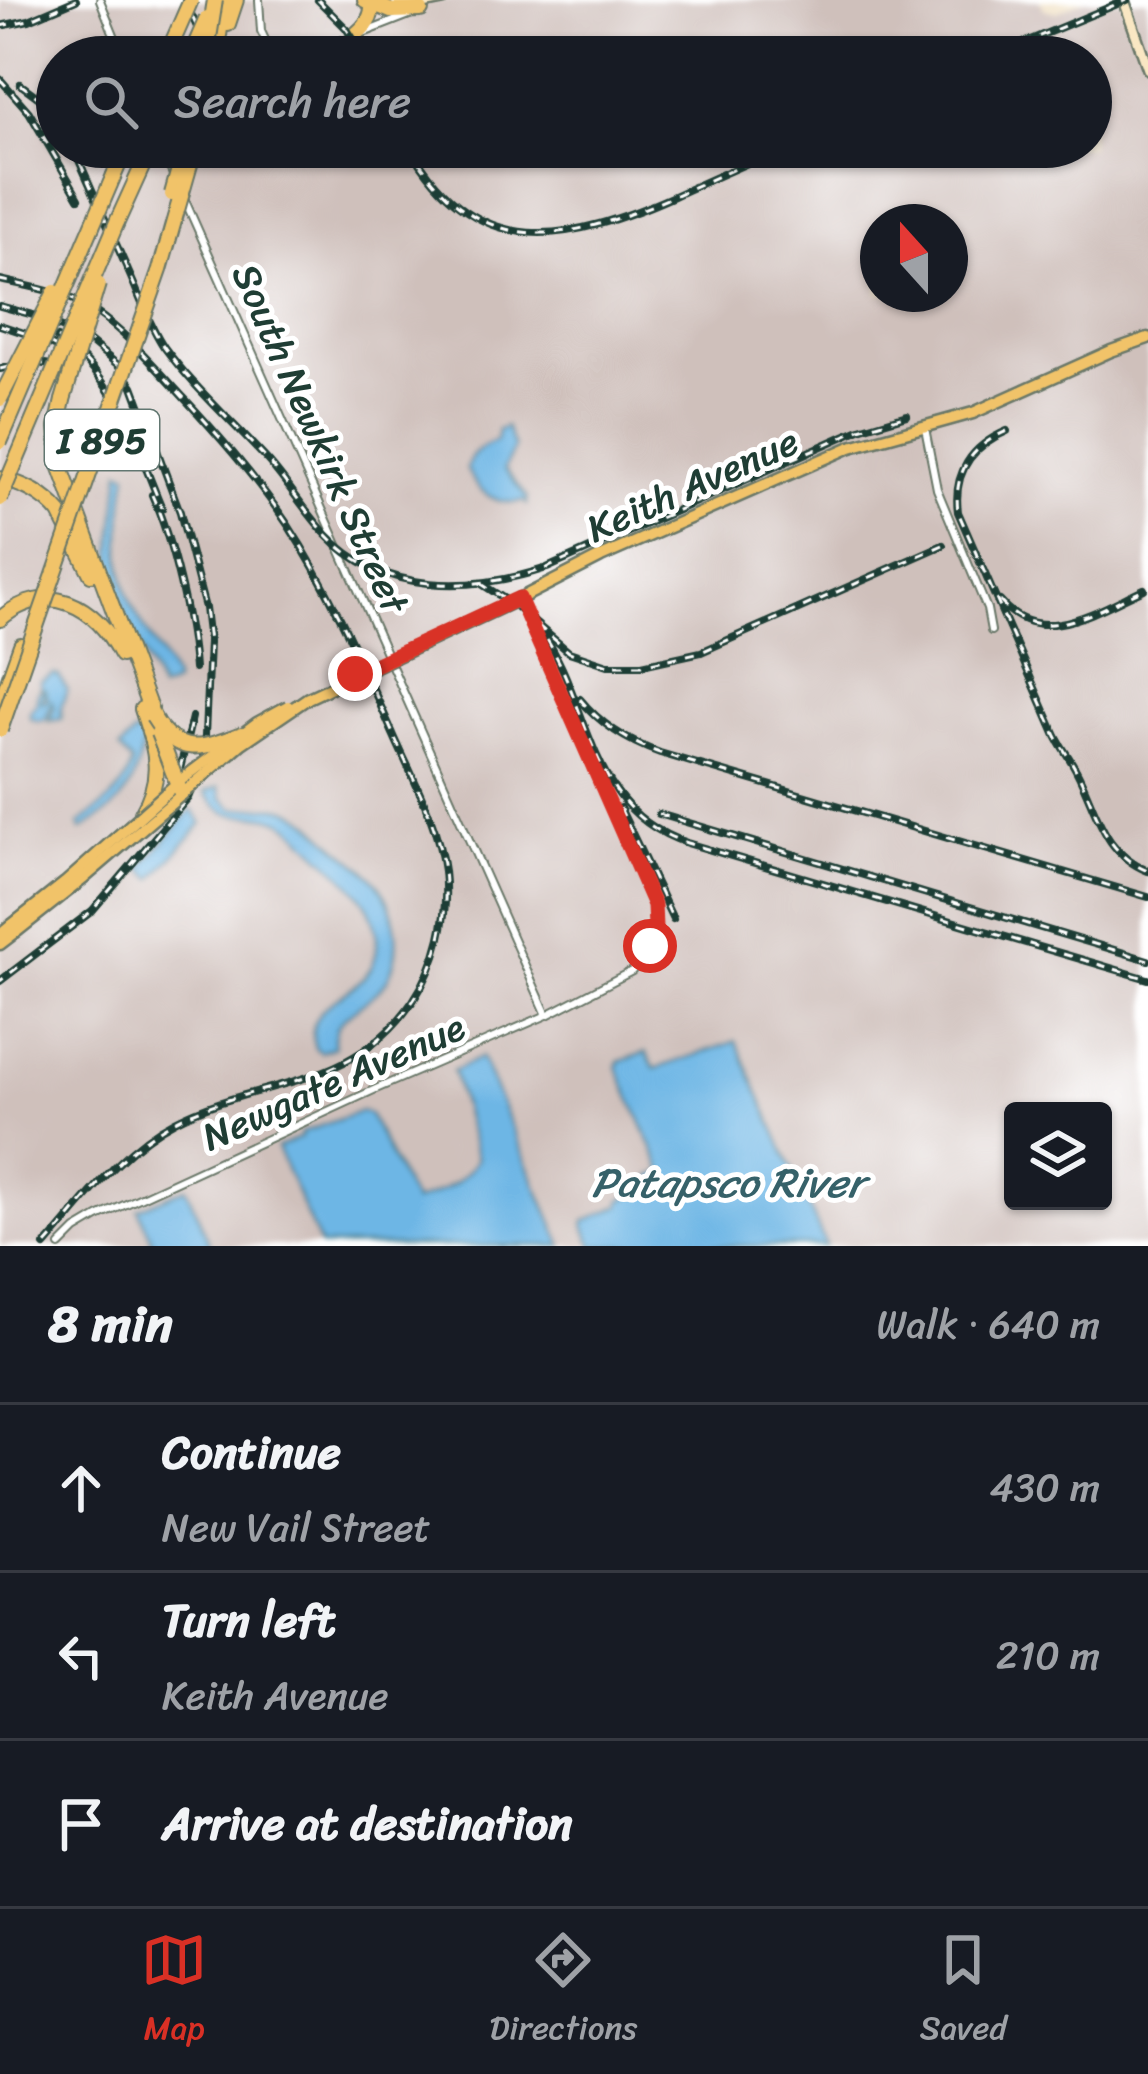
<!DOCTYPE html>
<html lang="en">
<head>
<meta charset="utf-8">
<style>
  :root { --surface:#171b24; --page:#20242c; --text:#f1f3f6; --muted:#9ea1a6; --line:#363941; --accent:#d93025 }
  body { margin:0; font-family:Sriracha,sans-serif; background:var(--page); color:var(--text) }
  .controls { position:absolute; right:36px; bottom:36px; display:grid; overflow:hidden; border-radius:12px; box-shadow:0 3px 9px #0004 }
  .controls button { width:108px; height:108px; display:grid; place-items:center; padding:0; border:0; border-bottom:3px solid var(--line); background:var(--surface); color:var(--text); font:60px sans-serif }
  .compass { position:absolute; left:860px; top:204px; width:108px; height:108px; border-radius:50%; background:var(--surface); box-shadow:0 3px 9px #0004; rotate:339deg }
  .stop { position:absolute; width:36px; height:36px; margin:-27px; border:9px solid #d93025; border-radius:50%; background:#fff }
  .stop.end { background:#d93025; border-color:#fff; box-shadow:0 3px 12px #0008 }
  .list { margin:0; padding:0; list-style:none }
  h2 { display:flex; justify-content:space-between; align-items:center; height:156px; margin:0; padding:0 48px; font-size:51px }
  h2 small { font-size:39px; font-weight:400; color:var(--muted) }
  .list li { display:grid; grid-template-columns:78px 1fr auto; gap:36px; align-items:center; box-sizing:border-box; height:168px; padding:0 48px; border-top:3px solid var(--line) }
  .list b { display:block; font-size:45px; white-space:nowrap }
  .list p { margin:0; font-size:39px; white-space:nowrap; color:var(--muted) }
  .list em { font-size:39px; font-style:normal; color:var(--muted) }
  .icon { flex:none; width:66px; height:66px; fill:none; stroke:currentColor; stroke-width:2; stroke-linecap:round; stroke-linejoin:round }
  .map { position:relative; flex:none; width:1148px; height:1246px; overflow:hidden }
  .search { position:absolute; background:var(--surface); box-shadow:0 3px 9px #0004; left:36px; right:36px; top:36px; height:132px; display:flex; align-items:center; gap:30px; box-sizing:border-box; padding:0 42px; border-radius:66px; color:var(--muted); font-size:45px }
  .sheet { height:660px; background:var(--surface) }
  nav { display:flex; justify-content:space-around; align-items:center; box-sizing:border-box; height:168px; border-top:3px solid var(--line); background:var(--surface); font-size:33px; color:var(--muted) }
  nav a { display:grid; justify-items:center; gap:6px }
  nav .on { color:var(--accent) }
  .map>svg:first-child { display:block }
  .industrial { fill:#cfc0bb; fill-rule:evenodd }
  .water { fill:#6db6e5; stroke:#467a8c; stroke-width:3 }
  .lines { fill:none; stroke-linecap:round; stroke-linejoin:round }
  .street-casing { stroke:#697768; stroke-width:10 }
  .secondary-casing { stroke:#697768; stroke-width:14 }
  .primary-casing { stroke:#697768; stroke-width:15 }
  .highway-casing { stroke:#697768; stroke-width:18 }
  .street { stroke:#fff; stroke-width:6 }
  .secondary { stroke:#f9e7c3; stroke-width:9 }
  .primary { stroke:#f1c369; stroke-width:10 }
  .highway { stroke:#f1c369; stroke-width:14 }
  .rail-casing { stroke:#1f3d34; stroke-width:8 }
  .rail { stroke:#fff; stroke-width:3; stroke-dasharray:9; stroke-linecap:butt }
  .street-bridge-casing { stroke:#697768; stroke-width:10; stroke-linecap:butt }
  .primary-bridge-casing { stroke:#697768; stroke-width:15; stroke-linecap:butt }
  .highway-bridge-casing { stroke:#697768; stroke-width:18; stroke-linecap:butt }
  .street-bridge { stroke:#fff; stroke-width:6 }
  .primary-bridge { stroke:#f1c369; stroke-width:10 }
  .highway-bridge { stroke:#f1c369; stroke-width:14 }
  .route { stroke:#d93025; stroke-width:15 }
  .labels { text-anchor:middle; stroke-width:10; stroke-linejoin:round; paint-order:stroke }
  .shield { fill:#fff; stroke:#627771; stroke-width:3 }
  .shield-label { font-size:36px; font-weight:bold; fill:#1f3d34 }
  .street-label { font-size:39px; fill:#1f3d34; stroke:#fff }
  .water-label { font-size:42px; font-style:italic; fill:#366169; stroke:#fff }
</style>
</head>
<body>
<div class="map">
<svg width="1148" height="1246" viewBox="0 0 1148 1246">
  <rect width="100%" height="100%" fill="#fff"/>
  <filter id="ink" filterUnits="userSpaceOnUse"><feTurbulence type="fractalNoise" baseFrequency=".00833" numOctaves="2"/><feDisplacementMap in="SourceGraphic" scale="24" xChannelSelector="R" yChannelSelector="G"/><feConvolveMatrix kernelMatrix="1 2 1 2 8 2 1 2 1" color-interpolation-filters="sRGB"/></filter>
  <filter id="wash" filterUnits="userSpaceOnUse"><feTurbulence type="fractalNoise" baseFrequency=".004" numOctaves="4" result="noise"/><feDisplacementMap in="SourceGraphic" scale="48" xChannelSelector="R" yChannelSelector="G"/><feGaussianBlur stdDeviation="2.7" result="paint"/><feColorMatrix in="noise" values="0 0 0 0 0 0 0 0 0 0 0 0 0 0 0 0 0 1.4 0 .05"/><feComposite in="paint" operator="in"/></filter>
  <g filter="url(#wash)">
    <rect width="100%" height="100%" fill="#f2e3c8"/>
    <!-- industrial -->
    <path class="industrial" d="M 0,0 L 1040,0 L 1044,9 L 1057,12 L 1085,0 L 1148,0 L 1148,1246 L 826,1246 L 735,1042 L 654,1069 L 646,1052 L 619,1062 L 618,1068 L 663,1172 L 649,1186 L 621,1201 L 621,1205 L 584,1226 L 594,1246 L 563,1246 L 481,1057 L 453,1072 L 477,1159 L 468,1174 L 453,1182 L 446,1190 L 414,1202 L 370,1114 L 361,1111 L 277,1148 L 320,1246 L 211,1246 L 185,1188 L 150,1246 L 0,1246 ZM 57,57 L 1091,57 L 1091,147 L 57,147 ZM 878,222 L 950,222 L 950,294 L 878,294 ZM 1013,1111 L 1103,1111 L 1103,1201 L 1013,1201 Z"/>
    <!-- water -->
    <g class="water">
      <path d="M 506,427 L 514,448 L 504,469 L 527,498 L 527,504 L 523,501 C 496,507 479,493 467,470 C 468,454 483,447 496,441 L 498,430 Z"/>
      <path d="M 121,470 L 128,474 C 122,516 114,565 132,605 C 144,631 162,653 174,679 L 174,684 L 160,690 L 125,614 L 112,570 L 112,549 Z"/>
      <polygon points="54,674 59,676 67,690 61,708 62,719 49,721 54,708 52,702 46,719 40,721 30,718 30,711 36,704 38,691 44,691 42,702 48,700 45,689 40,687 41,681"/>
      <path d="M 134,734 L 139,734 L 144,740 C 134,790 125,804 81,830 L 79,824 C 103,806 125,793 132,763 L 120,749 Z"/>
      <path d="M 219,787 L 222,798 L 234,808 C 252,810 271,803 290,810 C 307,816 320,832 334,844 C 348,856 364,867 376,881 C 396,907 404,947 388,978 C 375,1005 327,1013 335,1047 L 321,1052 L 315,1048 C 298,993 375,1000 377,946 C 379,901 343,877 314,849 C 303,839 293,825 279,820 C 246,807 231,830 205,792 Z"/>
      <polygon points="192,809 202,823 153,879 141,868"/>
      <polygon points="736,1041 826,1246 594,1246 584,1225 585,1221 621,1205 621,1201 653,1183 651,1177 663,1171 617,1067 619,1062 646,1052 655,1069"/>
      <path d="M 481,1057 L 563,1246 L 320,1246 L 277,1148 L 301,1137 L 301,1133 L 361,1111 L 369,1114 L 413,1202 C 440,1193 463,1183 477,1159 L 453,1071 Z"/>
      <polygon points="186,1188 211,1246 150,1246 152,1240 138,1209"/>
    </g>
  </g>
  <g filter="url(#ink)">
    <g class="lines">
      <!-- street casing -->
      <g class="street-casing">
        <g id="street">
          <polyline points="100,0 123,57"/>
          <polyline points="259,0 261,31 273,57"/>
          <polyline points="341,40 348,57"/>
          <polyline points="302,57 412,14"/>
          <polyline points="160,147 175,179"/>
          <polyline points="183,196 547,1015"/>
          <polyline points="925,428 937,489 987,609 991,631"/>
          <polyline points="60,1246 76,1230 98,1217 376,1089 547,1015 632,971 650,947 655,927 655,911 616,817"/>
        </g>
      </g>
      <!-- secondary casing -->
      <g class="secondary-casing">
        <g id="secondary">
          <polyline points="395,0 413,6 443,0"/>
          <polyline points="1124,0 1148,69"/>
        </g>
      </g>
      <!-- primary casing -->
      <g class="primary-casing">
        <g id="primary">
          <polyline points="519,599 601,557 851,447 973,413 1111,351 1148,338"/>
          <polyline points="0,935 12,925"/>
          <polyline points="0,944 17,931"/>
        </g>
      </g>
      <!-- highway casing -->
      <g class="highway-casing">
        <g id="highway">
          <polyline points="365,0 391,11 421,10"/>
          <polyline points="228,24 236,0"/>
          <path d="M 355,35 C 365,27 373,18 372,5"/>
          <polyline points="216,57 224,0"/>
          <polyline points="114,175 126,147"/>
          <polyline points="117,222 151,147"/>
          <polyline points="63,400 57,428 61,468 153,717"/>
          <path d="M 0,479 C 25,484 44,494 60,513 L 91,574"/>
          <path d="M 0,619 C 48,579 96,605 121,655"/>
          <polyline points="0,704 21,645"/>
          <path d="M 142,709 C 155,750 165,774 142,813"/>
        </g>
      </g>
      <!-- street -->
      <use href="#street" class="street"/>
      <!-- secondary -->
      <use href="#secondary" class="secondary"/>
      <!-- primary -->
      <use href="#primary" class="primary"/>
      <!-- highway -->
      <use href="#highway" class="highway"/>
      <!-- rail casing -->
      <g class="rail-casing">
        <g id="rail">
          <polyline points="185,0 210,57"/>
          <polyline points="318,0 346,28 365,57"/>
          <polyline points="0,26 29,20 76,0"/>
          <polyline points="989,57 1127,0"/>
          <polyline points="0,79 29,112 79,198"/>
          <polyline points="20,84 39,98 57,119"/>
          <path d="M 73,147 C 92,189 110,231 129,273 C 140,297 149,325 164,347 C 194,388 235,424 269,462 C 289,485 305,511 326,534 C 384,596 472,592 547,568 L 860,429 L 907,415"/>
          <path d="M 410,147 C 478,264 570,242 674,196 C 711,179 748,163 784,147"/>
          <path d="M 0,280 C 32,287 66,292 94,311 C 129,335 156,368 185,399 C 222,439 258,480 288,525 C 331,591 362,664 394,736 C 413,779 438,823 444,871 C 449,916 438,963 413,1001 C 351,1092 260,1077 175,1121 C 122,1148 84,1202 45,1246"/>
          <polyline points="0,306 33,315 89,341 118,365 133,386 180,512 205,608 209,642 204,759 188,798 92,911 0,981"/>
          <polyline points="0,325 42,339 67,353"/>
          <path d="M 57,338 C 115,373 137,449 162,508"/>
          <polyline points="0,369 29,362 52,365"/>
          <path d="M 1007,431 C 971,446 953,473 958,512 L 1056,736 C 1062,748 1070,758 1076,770 C 1097,809 1102,853 1148,871"/>
          <path d="M 152,495 C 172,540 191,620 194,669"/>
          <polyline points="480,583 514,605 569,652 608,665 642,665 701,652 943,545"/>
          <path d="M 1000,601 C 1040,650 1099,609 1144,589"/>
          <path d="M 537,625 C 593,700 583,809 687,843 L 1148,979"/>
          <path d="M 580,699 C 601,725 629,742 660,753 L 1148,897"/>
          <polyline points="620,808 673,919"/>
          <polyline points="659,814 1148,960"/>
          <polyline points="158,818 180,769 192,717"/>
        </g>
      </g>
      <!-- rail -->
      <use href="#rail" class="rail"/>
      <!-- street-bridge casing -->
      <g class="street-bridge-casing">
        <polyline id="street-bridge" points="519,599 616,817"/>
      </g>
      <!-- primary-bridge casing -->
      <g class="primary-bridge-casing">
        <g id="primary-bridge">
          <polyline points="177,783 257,723 288,706"/>
          <polyline points="12,925 65,883 174,786"/>
          <polyline points="17,931 84,878 242,743 308,698 519,599"/>
        </g>
      </g>
      <!-- highway-bridge casing -->
      <g class="highway-bridge-casing">
        <g id="highway-bridge">
          <polyline points="166,57 191,0"/>
          <polyline points="190,57 207,18"/>
          <polyline points="206,57 215,0"/>
          <polyline points="172,194 185,147"/>
          <polyline points="0,399 55,292"/>
          <polyline points="63,400 98,284"/>
          <polyline points="0,442 114,175"/>
          <polyline points="0,499 117,222"/>
          <path d="M 153,717 C 178,758 202,749 242,734"/>
          <polyline points="0,730 160,270 195,147"/>
          <polyline points="158,733 181,793"/>
        </g>
      </g>
      <!-- street-bridge -->
      <use href="#street-bridge" class="street-bridge"/>
      <!-- primary-bridge -->
      <use href="#primary-bridge" class="primary-bridge"/>
      <!-- highway-bridge -->
      <use href="#highway-bridge" class="highway-bridge"/>
    </g>
  </g>
  <g class="lines" filter="url(#ink)">
    <!-- route -->
    <polyline class="route" points="355,674 519,598 654,905 655,927 650,946"/>
  </g>
  <g class="labels">
    <!-- shield labels -->
    <rect class="shield" x="45" y="410" width="114" height="60" rx="9"/>
    <g class="shield-label">
      <text x="102" y="453">I 895</text>
    </g>
    <!-- street labels -->
    <g class="street-label">
      <text transform="translate(321 438) rotate(66)" y="14">South Newkirk Street</text>
      <text transform="translate(692 484) rotate(-24)" y="14">Keith Avenue</text>
      <text transform="translate(333 1081) rotate(-24)" y="14">Newgate Avenue</text>
    </g>
    <!-- water labels -->
    <g class="water-label">
      <text x="728" y="1197">Patapsco River</text>
    </g>
  </g>
</svg>
<div class="controls">
<button><svg class="icon" aria-label="layers" viewBox="0 0 24 24"><path d="M12 4l9 5-9 5-9-5zM3 14l9 5 9-5"/></svg></button>
</div>
<svg class="compass" viewBox="-18 -18 36 36"><path d="M0-13l5 13h-10z" fill="#e53935"/><path d="M0 13l5-13h-10z" fill="#9ea1a6"/></svg>
<div class="stop" style="left:650px;top:946px"></div>
<div class="stop end" style="left:355px;top:674px"></div>
<div class="search"><svg class="icon" aria-label="search" viewBox="0 0 24 24"><circle cx="10" cy="10" r="6"/><path d="M15 15l6 6"/></svg>Search here</div>
</div>
<section class="sheet">
<h2>8 min<small>Walk · 640 m</small></h2>
<ul class="list">
<li><svg class="icon" aria-label="ahead" viewBox="0 0 24 24"><path d="M12 20V5M6 11l6-6 6 6"/></svg><div><b>Continue</b><p>New Vail Street</p></div><em>430 m</em></li>
<li><svg class="icon" aria-label="left" viewBox="0 0 24 24"><path d="M17 20v-9H6M10 6l-5 5 5 5"/></svg><div><b>Turn left</b><p>Keith Avenue</p></div><em>210 m</em></li>
<li><svg class="icon" aria-label="arrive" viewBox="0 0 24 24"><path d="M6 21V4h12l-3 4 3 4H6"/></svg><div><b>Arrive at destination</b></div></li>
</ul>
</section>
<nav>
<a class="on"><svg class="icon" aria-label="map" viewBox="0 0 24 24"><path d="M3 6l6-2 6 2 6-2v14l-6 2-6-2-6 2zM9 4v14M15 6v14"/></svg>Map</a>
<a><svg class="icon" aria-label="directions" viewBox="0 0 24 24"><path d="M12 3l9 9-9 9-9-9zM9 14v-3h6M13 9l2 2-2 2"/></svg>Directions</a>
<a><svg class="icon" aria-label="saved" viewBox="0 0 24 24"><path d="M7 4h10v16l-5-4-5 4z"/></svg>Saved</a>
</nav>
</body>
</html>
